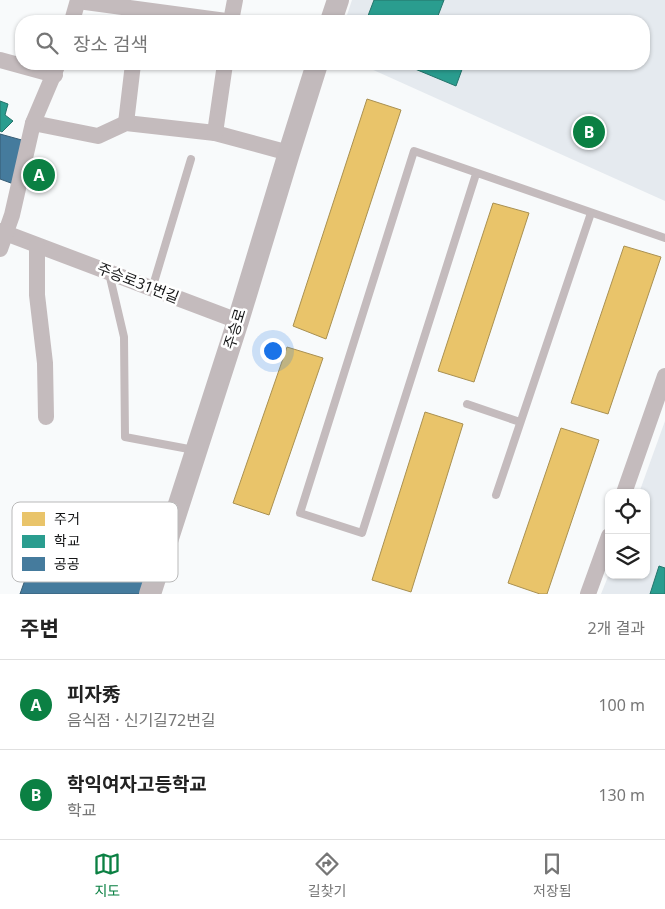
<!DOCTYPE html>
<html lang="ko">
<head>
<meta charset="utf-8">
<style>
  :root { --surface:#fff; --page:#f2f2f2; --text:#222; --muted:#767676; --line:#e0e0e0; --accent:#0b8043 }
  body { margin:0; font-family:"Noto Sans","Noto Sans KR",sans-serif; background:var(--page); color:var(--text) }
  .controls { position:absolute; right:15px; bottom:15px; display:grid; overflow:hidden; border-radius:10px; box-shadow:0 1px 4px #0004 }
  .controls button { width:45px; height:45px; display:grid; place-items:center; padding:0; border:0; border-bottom:1px solid var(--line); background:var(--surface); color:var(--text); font:25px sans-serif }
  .you { position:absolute; left:272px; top:350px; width:18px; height:18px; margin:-12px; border:4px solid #fff; border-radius:50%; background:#1a73e8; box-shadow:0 0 0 8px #1a73e833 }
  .badge { display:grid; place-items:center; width:32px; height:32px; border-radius:50%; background:var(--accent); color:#fff; font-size:16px; font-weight:700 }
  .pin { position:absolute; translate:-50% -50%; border:2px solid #fff; box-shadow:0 1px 5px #0006 }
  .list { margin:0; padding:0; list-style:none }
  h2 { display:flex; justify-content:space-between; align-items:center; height:65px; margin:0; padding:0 20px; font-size:21px }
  h2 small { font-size:16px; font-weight:400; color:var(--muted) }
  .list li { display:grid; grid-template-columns:32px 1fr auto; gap:15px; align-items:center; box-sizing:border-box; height:90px; padding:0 20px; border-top:1px solid var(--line) }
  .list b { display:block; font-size:19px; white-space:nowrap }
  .list p { margin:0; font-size:16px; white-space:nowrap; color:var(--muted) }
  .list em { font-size:16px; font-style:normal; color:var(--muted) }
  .icon { flex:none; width:28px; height:28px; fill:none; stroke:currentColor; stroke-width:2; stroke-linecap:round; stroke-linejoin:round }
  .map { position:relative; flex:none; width:665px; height:594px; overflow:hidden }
  .search { position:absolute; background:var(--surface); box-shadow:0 1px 4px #0004; left:15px; right:15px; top:15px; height:55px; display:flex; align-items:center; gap:12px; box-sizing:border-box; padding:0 18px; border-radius:20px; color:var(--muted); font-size:19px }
  .sheet { height:245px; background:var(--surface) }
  nav { display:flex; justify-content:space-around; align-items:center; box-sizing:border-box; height:70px; border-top:1px solid var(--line); background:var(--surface); font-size:14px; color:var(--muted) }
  nav a { display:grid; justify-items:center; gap:2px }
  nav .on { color:var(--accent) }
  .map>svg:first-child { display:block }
  .built { fill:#e5eaef }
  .homes { fill:#e9c46a; stroke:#a99051 }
  .schools { fill:#2a9d8f; stroke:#24746b }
  .public { fill:#457b9d; stroke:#375d75 }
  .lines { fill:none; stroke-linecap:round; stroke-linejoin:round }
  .lane { stroke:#c4bbbd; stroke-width:8 }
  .street { stroke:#c4bbbd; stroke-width:16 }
  .secondary { stroke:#c2babc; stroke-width:22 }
  .labels { text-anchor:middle; stroke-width:5; stroke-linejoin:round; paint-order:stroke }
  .street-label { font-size:15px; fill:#151617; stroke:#fff }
  .key { fill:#fff; stroke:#b9b9b9; stroke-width:1 }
  .key-label { font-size:14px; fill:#151617 }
</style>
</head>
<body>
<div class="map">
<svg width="665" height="594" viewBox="0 0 665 594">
  <rect width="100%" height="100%" fill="#f8fafb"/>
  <!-- built -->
  <g class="built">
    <polygon points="352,0 665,0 665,201 360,64 644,64 644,21 345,21"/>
    <polygon points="665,421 665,594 601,594 609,574 646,575 646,493 639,493"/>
  </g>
  <!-- homes -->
  <g class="homes">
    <polygon points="367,99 401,110 326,339 293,326"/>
    <polygon points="493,203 529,213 474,382 438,371"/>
    <polygon points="624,246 661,257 608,414 571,403"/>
    <polygon points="287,347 323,358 269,515 233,503"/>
    <polygon points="425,412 463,424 411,592 372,580"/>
    <polygon points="561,428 599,440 547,594 540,594 508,583"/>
  </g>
  <!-- schools -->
  <g class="schools">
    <polygon points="374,0 444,0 436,21 366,21"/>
    <polygon points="403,64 464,64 456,86"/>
    <polygon points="0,101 8,104 5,115 13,121 2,132 0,131"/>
    <polygon points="659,566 665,568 665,594 650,594"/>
  </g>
  <!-- public -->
  <g class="public">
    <polygon points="0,134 29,142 19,186 0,179"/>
    <polygon points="74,557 159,565 150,594 20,594 31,563"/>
  </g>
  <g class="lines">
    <!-- lane -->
    <g class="lane">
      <polyline points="476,174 362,533 300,513 414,151 665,238"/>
      <polyline points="109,273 124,337 125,437 194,450"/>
      <polyline points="152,289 191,159"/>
      <polyline points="467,404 520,422"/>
      <polyline points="496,495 591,213"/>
    </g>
    <!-- street -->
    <g class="street">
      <polyline points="78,1 226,21"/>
      <polyline points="72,21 78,0"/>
      <polyline points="231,21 235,0"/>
      <polyline points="0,60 55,75"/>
      <polyline points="33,123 98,136 126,123 215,133 289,153"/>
      <polyline points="126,123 133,64"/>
      <polyline points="215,133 225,64"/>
      <polyline points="0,231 238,321"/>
      <polyline points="37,246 37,295 45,363 46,417"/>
      <polyline points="0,249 12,215 33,123 58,64"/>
      <polyline points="624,493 665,376"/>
      <polyline points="588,594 609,536"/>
    </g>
    <!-- secondary -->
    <g class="secondary">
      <polyline points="331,21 338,0"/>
      <polyline points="150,594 238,321 289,153 317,64"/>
    </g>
  </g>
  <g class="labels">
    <!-- street labels -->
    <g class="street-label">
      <text transform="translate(138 283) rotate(21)" y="5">주승로31번길</text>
      <text transform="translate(235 329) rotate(-73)" y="5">주승로</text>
    </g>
  </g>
  <!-- legend -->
  <rect x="12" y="502" width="166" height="80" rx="8" class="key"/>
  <rect x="22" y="512" width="23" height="14" fill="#e9c46a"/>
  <rect x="22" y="535" width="23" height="13" fill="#2a9d8f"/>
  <rect x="22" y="557" width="23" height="14" fill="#457b9d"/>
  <g class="key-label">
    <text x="54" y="524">주거</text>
    <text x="54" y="546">학교</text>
    <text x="54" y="569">공공</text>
  </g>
</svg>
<div class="controls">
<button><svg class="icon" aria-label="locate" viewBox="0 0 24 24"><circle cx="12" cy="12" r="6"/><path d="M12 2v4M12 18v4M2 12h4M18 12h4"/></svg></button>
<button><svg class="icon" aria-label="layers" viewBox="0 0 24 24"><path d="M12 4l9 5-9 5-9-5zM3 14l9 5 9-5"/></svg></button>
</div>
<div class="you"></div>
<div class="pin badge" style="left:39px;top:175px">A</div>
<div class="pin badge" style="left:589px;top:132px">B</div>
<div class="search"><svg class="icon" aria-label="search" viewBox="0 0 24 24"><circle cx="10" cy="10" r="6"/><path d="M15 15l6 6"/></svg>장소 검색</div>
</div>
<section class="sheet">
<h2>주변<small>2개 결과</small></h2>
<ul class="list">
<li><span class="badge">A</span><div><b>피자秀</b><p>음식점 · 신기길72번길</p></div><em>100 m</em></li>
<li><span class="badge">B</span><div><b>학익여자고등학교</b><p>학교</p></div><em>130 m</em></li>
</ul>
</section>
<nav>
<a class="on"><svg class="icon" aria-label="map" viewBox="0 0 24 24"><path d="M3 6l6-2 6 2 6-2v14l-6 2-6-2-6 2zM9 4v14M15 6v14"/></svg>지도</a>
<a><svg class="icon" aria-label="directions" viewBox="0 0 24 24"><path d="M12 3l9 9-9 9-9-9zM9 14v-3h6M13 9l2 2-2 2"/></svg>길찾기</a>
<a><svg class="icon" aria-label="saved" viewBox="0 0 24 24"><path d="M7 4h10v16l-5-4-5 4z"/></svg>저장됨</a>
</nav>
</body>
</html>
